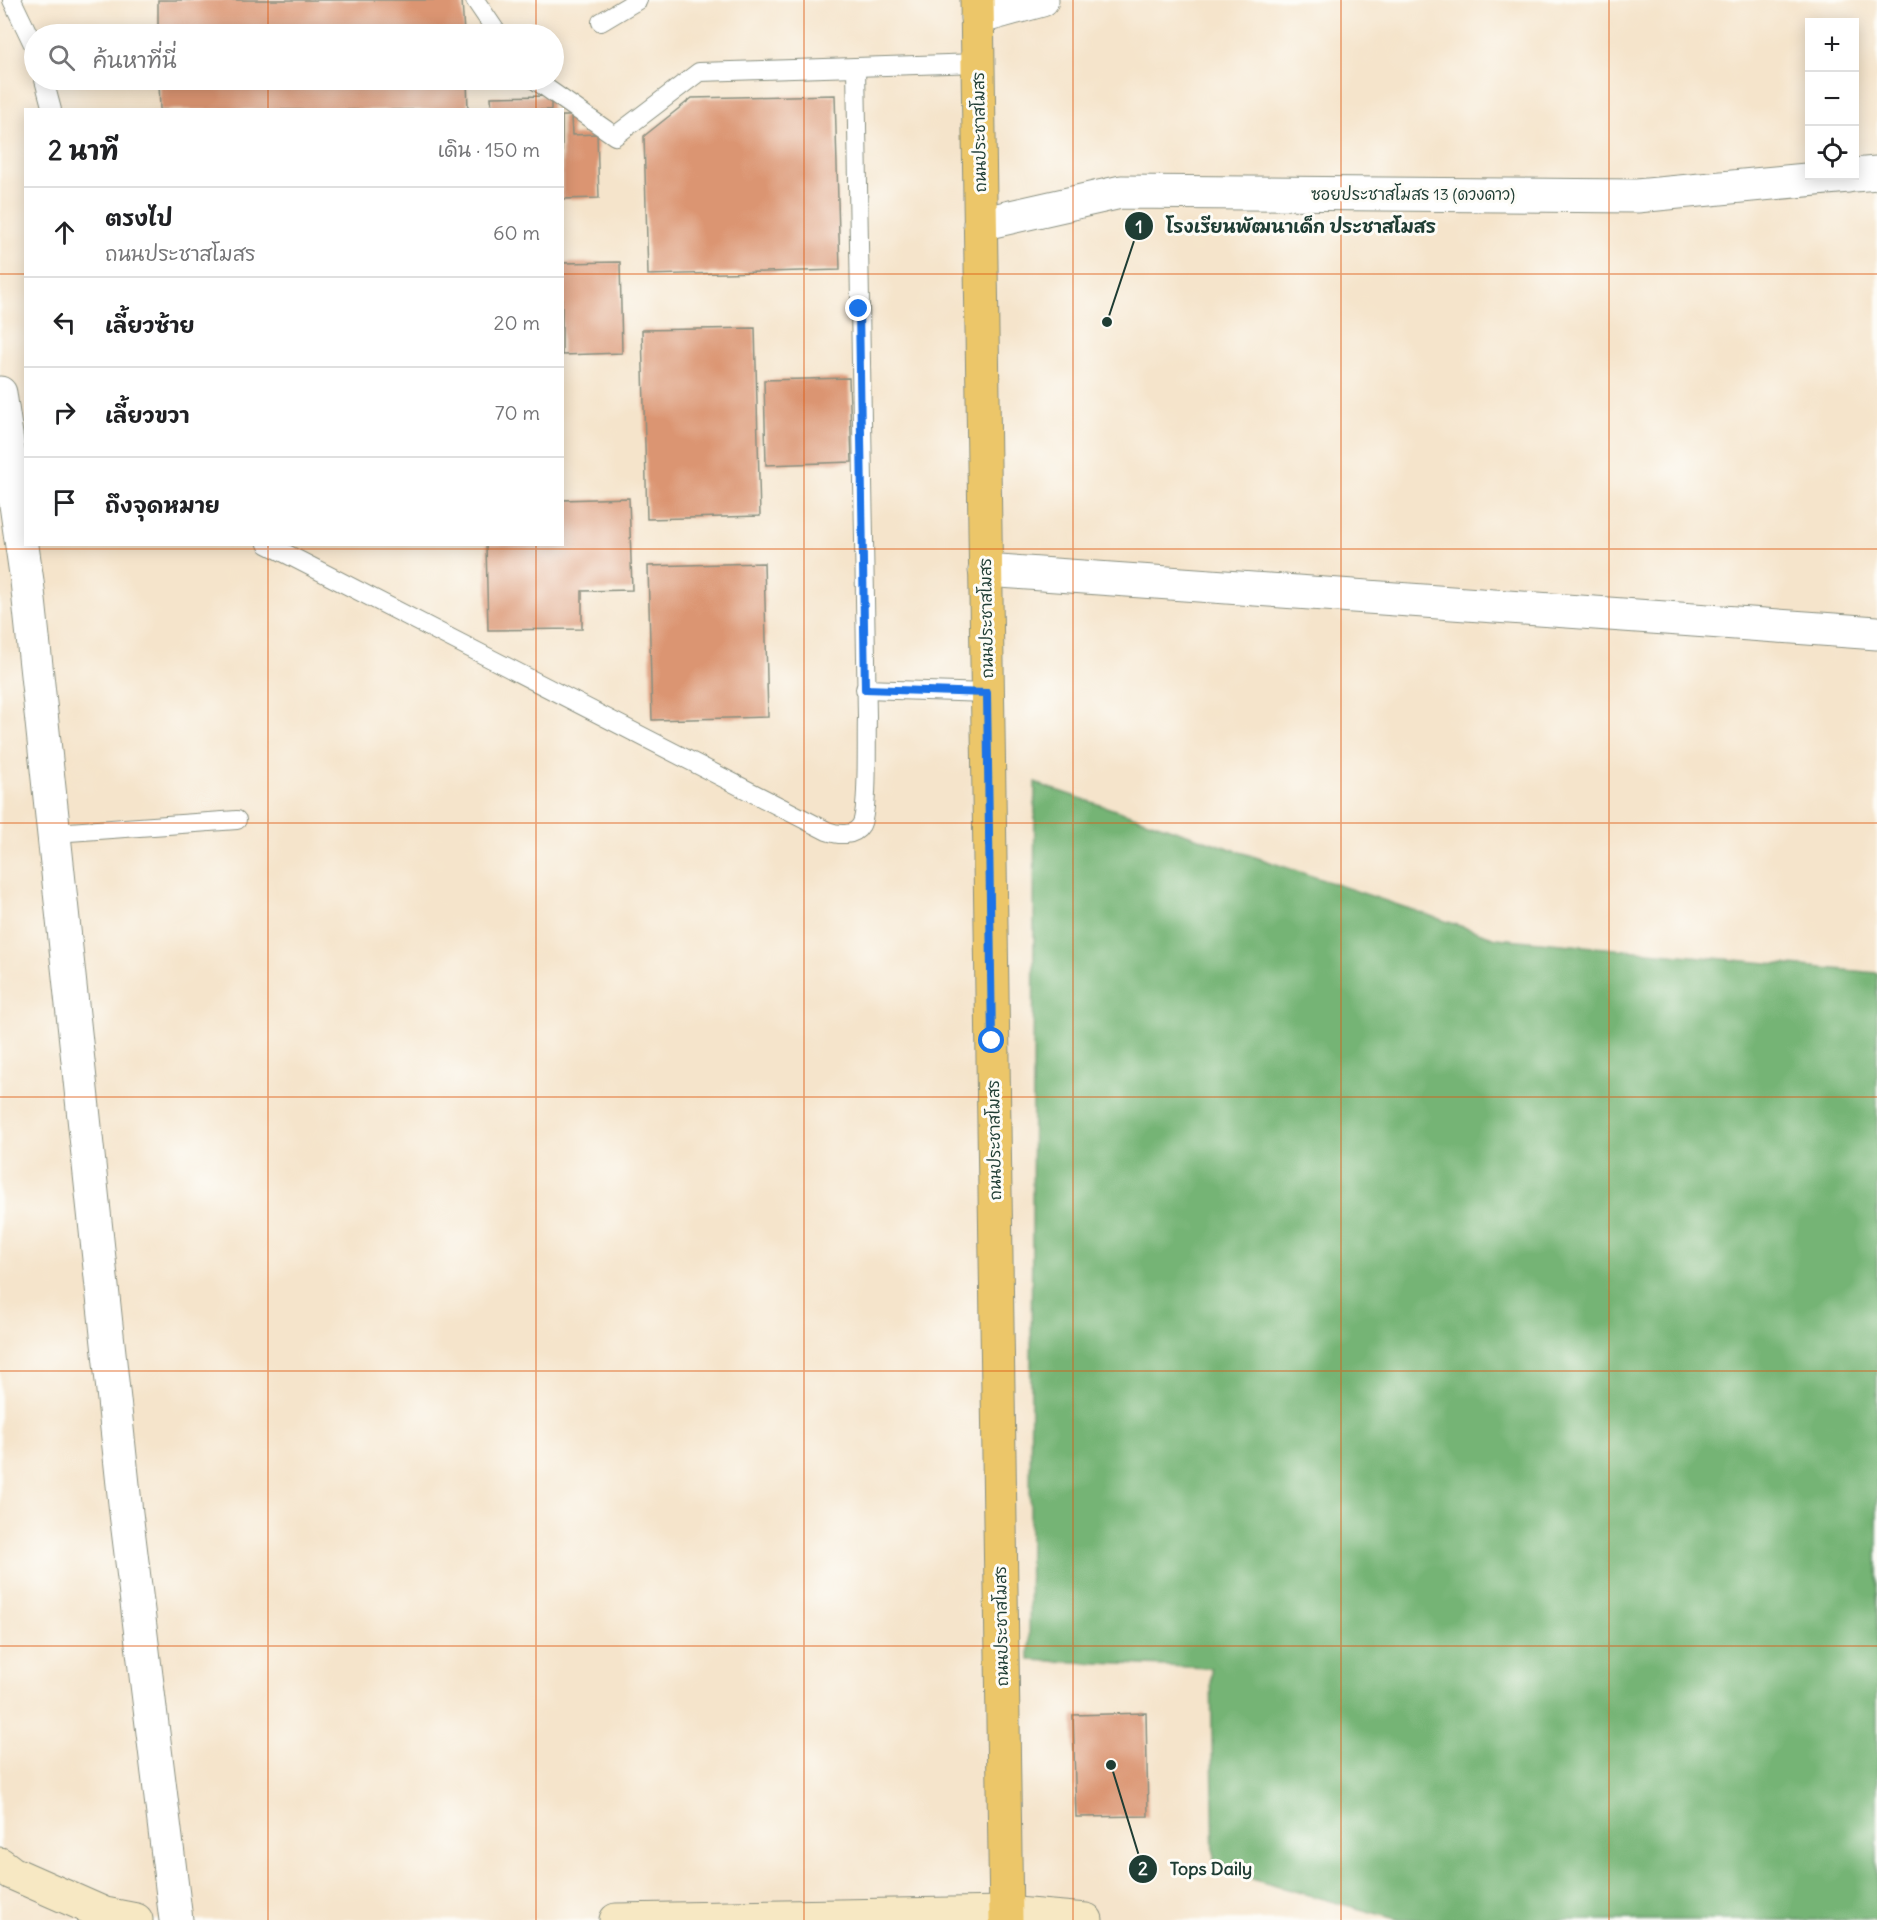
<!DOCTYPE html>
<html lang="th">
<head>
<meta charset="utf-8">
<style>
  :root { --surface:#fff; --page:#f2f2f2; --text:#202124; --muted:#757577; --line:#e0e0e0 }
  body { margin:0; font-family:Delius,"Playpen Sans Thai",sans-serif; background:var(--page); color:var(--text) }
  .controls { position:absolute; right:18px; top:18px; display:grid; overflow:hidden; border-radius:0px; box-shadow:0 3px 15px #0003 }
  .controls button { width:54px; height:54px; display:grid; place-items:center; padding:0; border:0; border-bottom:2px solid var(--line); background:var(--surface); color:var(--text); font:30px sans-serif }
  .stop { position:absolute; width:18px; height:18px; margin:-14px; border:4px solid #1a73e8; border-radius:50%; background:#fff }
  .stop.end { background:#1a73e8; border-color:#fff; box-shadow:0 2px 6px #0008 }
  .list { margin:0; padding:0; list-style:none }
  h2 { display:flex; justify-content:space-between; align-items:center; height:78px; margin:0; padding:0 24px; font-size:26px }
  h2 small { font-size:20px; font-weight:400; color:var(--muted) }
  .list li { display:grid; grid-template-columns:39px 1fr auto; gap:18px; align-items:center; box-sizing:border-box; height:90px; padding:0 24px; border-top:2px solid var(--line) }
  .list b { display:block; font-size:22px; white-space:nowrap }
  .list p { margin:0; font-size:20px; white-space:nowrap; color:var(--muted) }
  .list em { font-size:20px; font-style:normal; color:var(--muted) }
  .icon { flex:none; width:33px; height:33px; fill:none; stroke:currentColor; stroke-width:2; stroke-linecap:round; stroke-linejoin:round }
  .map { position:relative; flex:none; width:1877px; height:1920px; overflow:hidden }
  .search { position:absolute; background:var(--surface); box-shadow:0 3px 15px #0003; left:24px; top:24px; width:540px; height:66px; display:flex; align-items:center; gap:15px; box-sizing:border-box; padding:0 21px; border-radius:33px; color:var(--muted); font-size:22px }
  .panel { position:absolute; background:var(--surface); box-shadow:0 3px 15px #0003; left:24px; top:108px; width:540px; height:438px; border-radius:0px }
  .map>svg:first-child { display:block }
  .forest { fill:#75b474; stroke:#4a7854; stroke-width:1.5 }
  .building { fill:#db9572 }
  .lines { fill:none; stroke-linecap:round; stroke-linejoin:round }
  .lane-casing { stroke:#8a9080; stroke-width:20 }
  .street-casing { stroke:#8a9080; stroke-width:35 }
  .secondary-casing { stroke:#8a9080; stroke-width:35 }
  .primary-casing { stroke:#8a9080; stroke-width:35 }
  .lane { stroke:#fff; stroke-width:18 }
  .street { stroke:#fff; stroke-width:33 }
  .secondary { stroke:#f7e8c3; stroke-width:33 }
  .primary { stroke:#ecc669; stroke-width:33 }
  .route { stroke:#1a73e8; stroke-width:8 }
  .grid { fill:none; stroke:#de580e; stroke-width:1.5; stroke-opacity:0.55 }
  .labels { text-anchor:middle; stroke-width:6; stroke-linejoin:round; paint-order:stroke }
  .street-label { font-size:16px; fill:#1f3d34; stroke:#fdfcf7 }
  .leader { fill:none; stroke:#1f3d34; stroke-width:2 }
  .callout-dot { fill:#1f3d34; stroke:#fdfcf7; stroke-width:2 }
  .mark-label { font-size:18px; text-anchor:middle; font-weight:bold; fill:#fff }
  .callout-label { font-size:18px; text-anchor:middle; font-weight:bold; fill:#1f3d34; stroke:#fdfcf7; stroke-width:6; stroke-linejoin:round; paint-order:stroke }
</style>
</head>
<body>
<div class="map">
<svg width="1877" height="1920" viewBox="0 0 1877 1920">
  <rect width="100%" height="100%" fill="#fdfcf7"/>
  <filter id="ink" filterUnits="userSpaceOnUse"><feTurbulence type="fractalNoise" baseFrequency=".0167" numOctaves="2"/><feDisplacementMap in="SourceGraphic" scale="12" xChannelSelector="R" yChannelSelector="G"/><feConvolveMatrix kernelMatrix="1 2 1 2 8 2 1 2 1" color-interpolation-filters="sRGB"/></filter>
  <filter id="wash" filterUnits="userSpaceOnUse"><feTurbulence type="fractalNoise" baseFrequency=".008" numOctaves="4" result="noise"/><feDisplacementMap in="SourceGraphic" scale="24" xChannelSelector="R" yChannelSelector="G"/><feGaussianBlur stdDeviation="1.35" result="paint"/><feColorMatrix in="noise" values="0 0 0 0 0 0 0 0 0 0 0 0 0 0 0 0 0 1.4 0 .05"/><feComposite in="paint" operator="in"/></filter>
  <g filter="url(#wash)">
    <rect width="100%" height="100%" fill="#f5e4cb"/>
    <!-- forest -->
    <polygon class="forest" points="1035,783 1496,938 1877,973 1877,1920 1400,1920 1214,1869 1211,1668 1029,1660"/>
    <g id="blocks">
      <!-- building -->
      <g class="building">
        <polygon points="158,0 462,0 464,34 158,34"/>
        <polygon points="159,80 467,80 468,110 160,110"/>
        <polygon points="835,95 840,270 648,275 644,136 692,98"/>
        <polygon points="551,96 551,110 492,110 491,97"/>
        <polygon points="562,116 571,116 572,135 597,134 599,198 562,199"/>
        <polygon points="620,262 622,353 562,355 562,263"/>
        <polygon points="755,328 760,516 647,519 642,330"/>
        <polygon points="849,378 852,462 766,465 764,380"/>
        <polygon points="629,498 632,590 582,591 582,629 488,630 486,544 562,544 562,500"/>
        <polygon points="764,563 768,717 652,720 648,566"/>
        <polygon points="1146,1713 1148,1816 1076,1817 1073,1715"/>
      </g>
    </g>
  </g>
  <g filter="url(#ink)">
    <use href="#blocks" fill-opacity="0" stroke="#8a9080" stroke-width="1.5"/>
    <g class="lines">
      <!-- lane casing -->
      <g class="lane-casing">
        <g id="lane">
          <polyline points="12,0 34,46"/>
          <polyline points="475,0 498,34"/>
          <polyline points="601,22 638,0"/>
          <polyline points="44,80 52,110"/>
          <polyline points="535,80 615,136 699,72 978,63"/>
          <path d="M 267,544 L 827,831 C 838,835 854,837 861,825 C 869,811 866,737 867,717 L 856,67"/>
          <polyline points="865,689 987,693"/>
          <polyline points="55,833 237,820"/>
        </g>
      </g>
      <!-- street casing -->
      <g class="street-casing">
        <g id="street">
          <polyline points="977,18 1042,0"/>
          <polyline points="1854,175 1877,173"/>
          <polyline points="980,224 1121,192 1637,196 1848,176"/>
          <polyline points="0,393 27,581 126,1513 176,1920"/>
          <polyline points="985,570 1877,633"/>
        </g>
      </g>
      <!-- secondary casing -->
      <g class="secondary-casing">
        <g id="secondary">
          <polyline points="0,1864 12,1873 105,1914 136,1920"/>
          <polyline points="616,1920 1006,1913 1086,1920"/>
        </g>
      </g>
      <!-- primary casing -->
      <g class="primary-casing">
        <polyline id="primary" points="977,0 1006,1920"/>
      </g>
      <!-- lane -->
      <use href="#lane" class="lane"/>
      <!-- street -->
      <use href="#street" class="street"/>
      <!-- secondary -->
      <use href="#secondary" class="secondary"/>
      <!-- primary -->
      <use href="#primary" class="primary"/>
    </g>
  </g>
  <g class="lines" filter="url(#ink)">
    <!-- route -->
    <polyline class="route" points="859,309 865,689 987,693 992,1041"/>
  </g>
  <!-- grid -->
  <path class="grid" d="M 268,0 L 268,34M 536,0 L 536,34M 804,0 L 804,1920M 1073,0 L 1073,1920M 1341,0 L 1341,1920M 1609,0 L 1609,1920M 268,80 L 268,110M 536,80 L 536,110M 0,274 L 26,274M 562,274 L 1877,274M 268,544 L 268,1920M 536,544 L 536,1920M 0,549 L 1877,549M 0,823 L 1877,823M 0,1097 L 1877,1097M 0,1371 L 1877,1371M 0,1646 L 1877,1646"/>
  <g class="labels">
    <!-- street labels -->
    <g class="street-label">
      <text transform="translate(979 132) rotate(-91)" y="6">ถนนประชาสโมสร</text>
      <text x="1413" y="200">ซอยประชาสโมสร 13 (ดวงดาว)</text>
      <text transform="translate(986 618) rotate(-91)" y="6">ถนนประชาสโมสร</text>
      <text transform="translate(994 1140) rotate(-91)" y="6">ถนนประชาสโมสร</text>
      <text transform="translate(1001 1626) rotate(-91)" y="6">ถนนประชาสโมสร</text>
    </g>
  </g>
  <!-- callouts -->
  <path class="leader" d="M1107 322L1139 226M1111 1765L1143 1869"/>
  <g class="callout-dot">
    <circle cx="1107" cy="322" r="6"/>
    <circle cx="1111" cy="1765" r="6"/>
    <circle cx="1139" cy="226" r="15"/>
    <circle cx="1143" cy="1869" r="15"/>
  </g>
  <g class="mark-label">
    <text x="1139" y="233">1</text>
    <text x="1143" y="1875">2</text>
  </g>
  <g class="callout-label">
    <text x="1301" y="233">โรงเรียนพัฒนาเด็ก ประชาสโมสร</text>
    <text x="1211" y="1875">Tops Daily</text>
  </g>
</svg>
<div class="controls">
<button>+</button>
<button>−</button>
<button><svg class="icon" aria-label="locate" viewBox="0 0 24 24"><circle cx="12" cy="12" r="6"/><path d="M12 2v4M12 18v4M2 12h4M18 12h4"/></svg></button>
</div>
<div class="stop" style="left:992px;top:1041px"></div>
<div class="stop end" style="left:859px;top:309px"></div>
<div class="search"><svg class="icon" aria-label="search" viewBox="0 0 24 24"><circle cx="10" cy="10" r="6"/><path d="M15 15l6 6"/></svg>ค้นหาที่นี่</div>
<section class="panel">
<h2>2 นาที<small>เดิน · 150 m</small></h2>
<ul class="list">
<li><svg class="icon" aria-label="ahead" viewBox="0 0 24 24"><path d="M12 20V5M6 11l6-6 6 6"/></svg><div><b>ตรงไป</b><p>ถนนประชาสโมสร</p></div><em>60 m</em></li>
<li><svg class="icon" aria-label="left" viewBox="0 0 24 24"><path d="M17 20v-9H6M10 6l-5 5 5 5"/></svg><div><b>เลี้ยวซ้าย</b></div><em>20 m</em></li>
<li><svg class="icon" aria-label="right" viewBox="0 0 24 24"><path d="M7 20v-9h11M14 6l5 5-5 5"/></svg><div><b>เลี้ยวขวา</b></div><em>70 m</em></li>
<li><svg class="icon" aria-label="arrive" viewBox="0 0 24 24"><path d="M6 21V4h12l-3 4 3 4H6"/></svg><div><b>ถึงจุดหมาย</b></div></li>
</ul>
</section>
</div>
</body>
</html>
